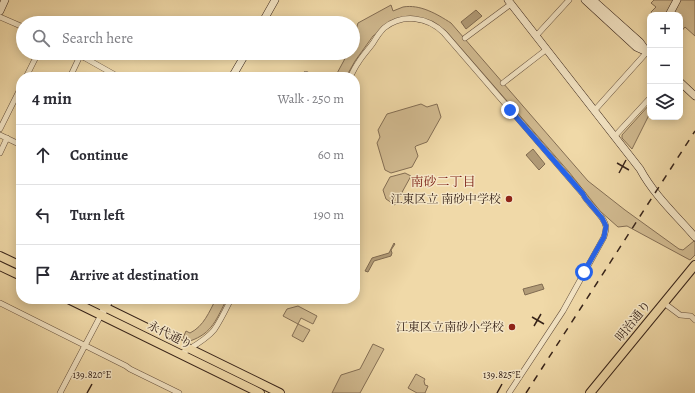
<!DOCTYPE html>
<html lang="en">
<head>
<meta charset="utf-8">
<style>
  :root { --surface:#fff; --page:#f7f7f7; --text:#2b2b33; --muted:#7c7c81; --line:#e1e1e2 }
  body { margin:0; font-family:Alegreya,"Noto Serif JP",serif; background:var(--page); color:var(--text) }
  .controls { position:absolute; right:12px; top:12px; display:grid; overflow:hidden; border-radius:8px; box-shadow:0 2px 10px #0003 }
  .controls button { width:36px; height:36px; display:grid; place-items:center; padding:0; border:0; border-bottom:1px solid var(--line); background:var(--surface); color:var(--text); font:20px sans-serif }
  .stop { position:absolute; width:12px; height:12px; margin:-9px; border:3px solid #2563eb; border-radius:50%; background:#fff }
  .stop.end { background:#2563eb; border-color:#fff; box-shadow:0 1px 4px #0008 }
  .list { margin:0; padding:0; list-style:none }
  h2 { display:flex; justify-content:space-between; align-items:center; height:52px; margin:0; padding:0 16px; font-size:17px }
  h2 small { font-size:13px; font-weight:400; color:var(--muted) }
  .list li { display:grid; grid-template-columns:26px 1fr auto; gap:12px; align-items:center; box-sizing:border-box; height:60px; padding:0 16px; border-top:1px solid var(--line) }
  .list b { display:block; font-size:15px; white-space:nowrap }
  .list em { font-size:13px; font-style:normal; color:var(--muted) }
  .icon { flex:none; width:22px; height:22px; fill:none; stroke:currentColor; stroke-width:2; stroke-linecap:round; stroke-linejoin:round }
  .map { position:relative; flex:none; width:695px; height:393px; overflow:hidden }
  .search { position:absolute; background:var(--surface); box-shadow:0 2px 10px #0003; left:16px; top:16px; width:344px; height:44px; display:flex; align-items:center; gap:10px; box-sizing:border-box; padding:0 14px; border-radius:22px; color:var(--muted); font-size:15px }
  .panel { position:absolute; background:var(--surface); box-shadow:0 2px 10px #0003; left:16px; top:72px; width:344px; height:232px; border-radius:16px }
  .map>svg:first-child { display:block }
  .green { fill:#d1ba90; stroke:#846e54 }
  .water { fill:#b19b77; stroke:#806b51 }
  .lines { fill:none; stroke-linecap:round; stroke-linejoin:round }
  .street-casing { stroke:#65503d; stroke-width:6 }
  .secondary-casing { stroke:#372319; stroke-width:8 }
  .primary-casing { stroke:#372319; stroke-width:10 }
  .street { stroke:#f5e6c6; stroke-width:5 }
  .secondary { stroke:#f5e6c6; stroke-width:7 }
  .primary { stroke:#f0d9a8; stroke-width:8 }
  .rail { stroke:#372319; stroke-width:1.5; stroke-dasharray:7 7; stroke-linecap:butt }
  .route { stroke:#2563eb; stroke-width:5 }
  .ticks { fill:none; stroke:#372319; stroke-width:1.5 }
  .poi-dot { fill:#8f2418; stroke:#f5e6c6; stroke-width:1.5 }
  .labels { text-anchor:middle; stroke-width:3; stroke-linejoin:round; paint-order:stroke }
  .poi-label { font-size:12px; fill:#372319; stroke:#f5e6c6; text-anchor:end }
  .street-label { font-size:12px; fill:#372319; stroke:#f5e6c6 }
  .neighbourhood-label { font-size:13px; fill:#7a1f14; stroke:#f5e6c6 }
  .ticks-label { font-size:10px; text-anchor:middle; fill:#372319; stroke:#f5e6c6; stroke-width:3; stroke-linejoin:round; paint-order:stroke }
</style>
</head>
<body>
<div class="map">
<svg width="695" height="393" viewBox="0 0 695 393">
  <rect width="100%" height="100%" fill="#f0d9a8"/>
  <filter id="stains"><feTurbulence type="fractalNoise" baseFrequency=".005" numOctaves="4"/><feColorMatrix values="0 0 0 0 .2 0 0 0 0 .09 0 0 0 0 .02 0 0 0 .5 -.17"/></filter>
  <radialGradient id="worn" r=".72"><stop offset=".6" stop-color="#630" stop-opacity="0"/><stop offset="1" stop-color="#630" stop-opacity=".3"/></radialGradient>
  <!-- green -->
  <g class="green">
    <polygon points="654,0 695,0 695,36 685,27 680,33 680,15 653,15 651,12 656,7 651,3"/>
    <path d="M 391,5 L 393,11 C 396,10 400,8 403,7 C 420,4 437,14 451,23 L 588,181 L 625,210 L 679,249 L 683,250 L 694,241 L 695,242 L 695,255 L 690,260 L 627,226 L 618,227 L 600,211 L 569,172 L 446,31 L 439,26 L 405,19 L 383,29 L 373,36 L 355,61 L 346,77 L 335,77 L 348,53 L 353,53 L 353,40 L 358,23 Z"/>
    <polygon points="421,104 427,107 437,104 441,117 427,142 416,146 415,147 418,156 412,167 391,173 385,170 377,143 380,137 378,130 387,114"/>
    <polygon points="650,104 650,113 632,149 622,138 622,135"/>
    <polygon points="405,173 411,176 395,205 386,199 383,190 390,177"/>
    <path d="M 216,299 L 227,299 C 216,319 213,333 190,341 L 183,338 L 186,331 L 190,333 C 204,326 209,312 216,299 Z"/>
    <polygon points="298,306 317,316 313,324 301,318 298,324 310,330 303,342 292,336 298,324 283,316 287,309"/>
    <polygon points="373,344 384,349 360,393 332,393 341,375 360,369"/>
    <polygon points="416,374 425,379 424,381 425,385 428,386 425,393 417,393 408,388"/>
  </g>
  <!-- water -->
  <g class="water">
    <polygon points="476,10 482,16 466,29 461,22"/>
    <polygon points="533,149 545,164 539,170 526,155"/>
    <polygon points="394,243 395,244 391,250 392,253 391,256 374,261 368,272 365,271 372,258 389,253"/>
    <polygon points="542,284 544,289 525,295 523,289"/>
  </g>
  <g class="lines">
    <!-- street casing -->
    <g class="street-casing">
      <g id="street">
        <polyline points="0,17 23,27"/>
        <polyline points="536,36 569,0"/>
        <polyline points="465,38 511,4"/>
        <polyline points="72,53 85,58 117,76 124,77"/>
        <polyline points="26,77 38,53"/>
        <polyline points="70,77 80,56"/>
        <polyline points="305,77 306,74 311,77"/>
        <path d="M 350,77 C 353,72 355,67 358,63 C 362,56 368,50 373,43 C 376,38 380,32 384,28 C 403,13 428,17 444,33 L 583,194 C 587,204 605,216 606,227 C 606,230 605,234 604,237 L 563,311 L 509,393"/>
        <polyline points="503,83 547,49"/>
        <polyline points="594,111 647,52"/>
        <polyline points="0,129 21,87"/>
        <polyline points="0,135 21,145"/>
        <polyline points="614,137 650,98"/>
        <polyline points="0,153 7,138"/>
        <polyline points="0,303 126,366 130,369 179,393"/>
        <polyline points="664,303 680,315 691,316 695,320"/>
        <path d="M 181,354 C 192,347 206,340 214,330 C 221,320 226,309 231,299"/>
        <polyline points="60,393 101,315"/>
      </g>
    </g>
    <!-- secondary casing -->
    <g class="secondary-casing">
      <g id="secondary">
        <path d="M 508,0 L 640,169 C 654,195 676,215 695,237"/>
        <polyline points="585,0 636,47 647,52"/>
        <polyline points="593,0 640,42 645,49"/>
        <polyline points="0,11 5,0"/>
        <polyline points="669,15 677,0"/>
        <polyline points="262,23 275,0"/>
        <polyline points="232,77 246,53"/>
        <polyline points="680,82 695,96"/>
        <polyline points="101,315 110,299"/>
      </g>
    </g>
    <!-- primary casing -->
    <g class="primary-casing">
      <g id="primary">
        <polyline points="0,256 21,266"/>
        <polyline points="0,266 21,276"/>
        <polyline points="68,299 260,393"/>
        <polyline points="88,299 280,393"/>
        <polyline points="590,393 695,265"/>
      </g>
    </g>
    <!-- street -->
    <use href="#street" class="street"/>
    <!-- secondary -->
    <use href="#secondary" class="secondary"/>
    <!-- primary -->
    <use href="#primary" class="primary"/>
    <!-- rail -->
    <polyline class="rail" points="526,393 695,131"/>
  </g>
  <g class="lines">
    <!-- route -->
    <polyline class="route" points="510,110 583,194 585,198 602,218 606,226 604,237 584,272"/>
  </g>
  <!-- ticks -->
  <path class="ticks" d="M 617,163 L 629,170M 619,173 L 626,160M 532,317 L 544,324M 534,326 L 541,314M 87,393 L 92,384M 497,393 L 502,384"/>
  <!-- markers -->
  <g class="poi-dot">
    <circle cx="509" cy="199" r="4"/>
    <circle cx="512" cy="327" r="4"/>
  </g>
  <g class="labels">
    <!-- poi labels -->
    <g class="poi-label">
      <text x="501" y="203">江東区立 南砂中学校</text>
      <text x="504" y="331">江東区立南砂小学校</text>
    </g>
    <!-- street labels -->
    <g class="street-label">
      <text transform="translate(633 321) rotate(-51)" y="4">明治通り</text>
      <text transform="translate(170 335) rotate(26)" y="4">永代通り</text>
    </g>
    <!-- neighbourhood labels -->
    <g class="neighbourhood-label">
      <text x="443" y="186">南砂二丁目</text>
    </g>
  </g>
  <g class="ticks-label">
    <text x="92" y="378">139.820°E</text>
    <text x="502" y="378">139.825°E</text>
  </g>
  <rect width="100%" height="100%" filter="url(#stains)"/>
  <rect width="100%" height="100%" fill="url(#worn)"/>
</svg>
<div class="controls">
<button>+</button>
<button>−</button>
<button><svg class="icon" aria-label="layers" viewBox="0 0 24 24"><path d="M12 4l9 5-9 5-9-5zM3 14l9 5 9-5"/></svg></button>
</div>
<div class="stop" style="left:584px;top:272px"></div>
<div class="stop end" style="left:510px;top:110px"></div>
<div class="search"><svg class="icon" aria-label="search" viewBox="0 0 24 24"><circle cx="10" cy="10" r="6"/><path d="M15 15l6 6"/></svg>Search here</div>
<section class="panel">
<h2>4 min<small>Walk · 250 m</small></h2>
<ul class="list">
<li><svg class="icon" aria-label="ahead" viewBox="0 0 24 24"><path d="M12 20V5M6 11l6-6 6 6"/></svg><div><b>Continue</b></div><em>60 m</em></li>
<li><svg class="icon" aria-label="left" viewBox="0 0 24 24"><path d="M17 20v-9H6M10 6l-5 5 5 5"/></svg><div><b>Turn left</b></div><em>190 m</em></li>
<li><svg class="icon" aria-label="arrive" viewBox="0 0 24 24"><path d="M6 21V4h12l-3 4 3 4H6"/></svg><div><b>Arrive at destination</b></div></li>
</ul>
</section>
</div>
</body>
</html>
